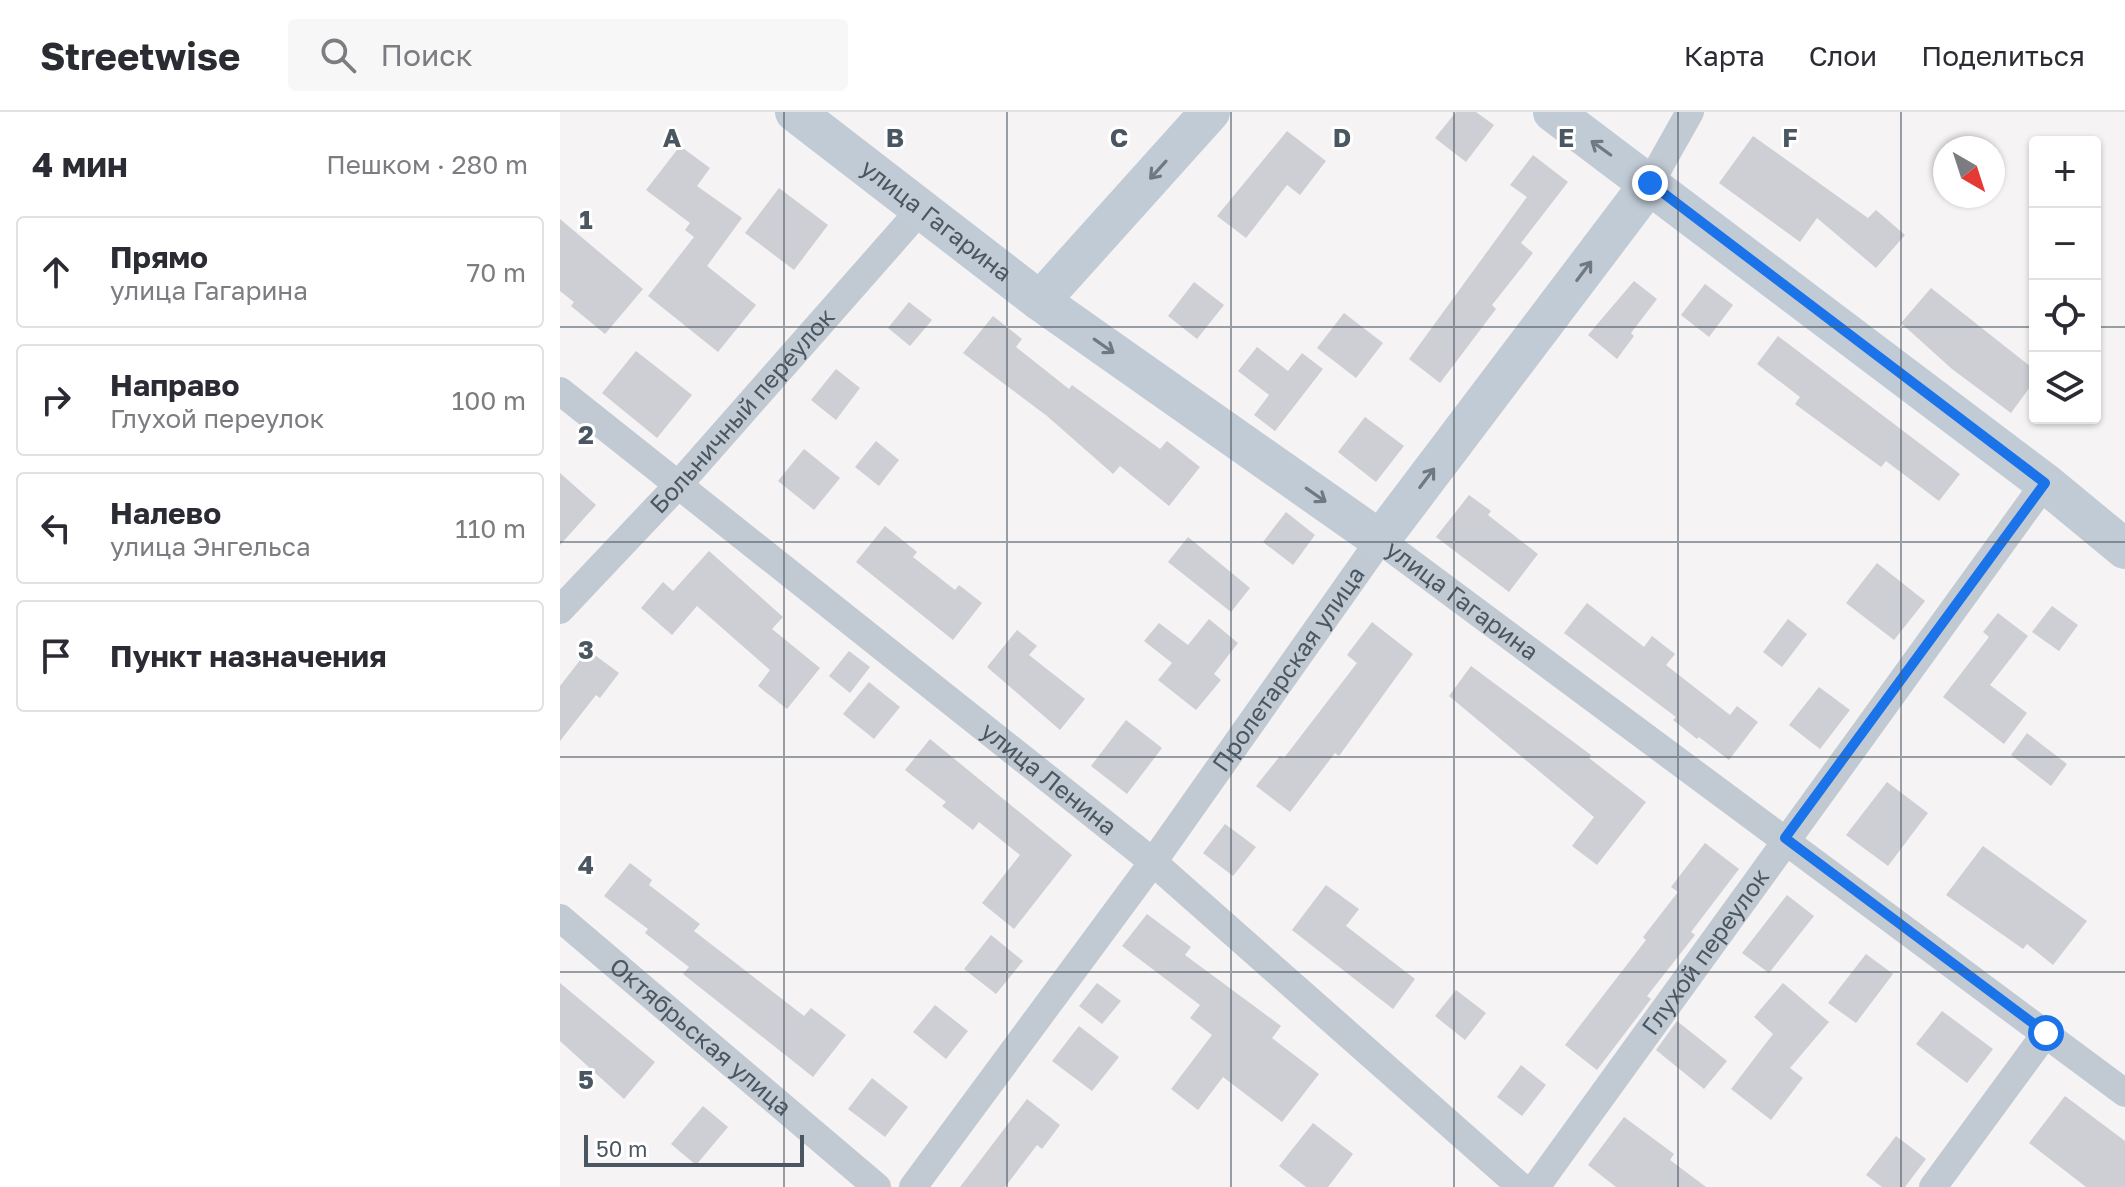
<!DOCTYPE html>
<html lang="ru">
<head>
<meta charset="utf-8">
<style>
  :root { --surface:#fff; --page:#f7f7f7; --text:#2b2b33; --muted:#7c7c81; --line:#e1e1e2 }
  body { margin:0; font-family:"Golos Text",sans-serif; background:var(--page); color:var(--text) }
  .controls { position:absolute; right:24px; top:24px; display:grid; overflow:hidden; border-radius:8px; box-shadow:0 2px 6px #0004 }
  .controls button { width:72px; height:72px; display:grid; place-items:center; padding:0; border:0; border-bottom:2px solid var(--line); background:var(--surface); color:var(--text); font:40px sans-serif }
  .compass { position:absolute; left:1373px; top:24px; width:72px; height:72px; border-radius:50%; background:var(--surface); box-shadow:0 2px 6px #0004; rotate:141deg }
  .scale { position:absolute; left:24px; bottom:20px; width:220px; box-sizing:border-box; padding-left:8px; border:4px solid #4a5661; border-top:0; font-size:22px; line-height:28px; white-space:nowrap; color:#4a5661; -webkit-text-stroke:6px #fff; paint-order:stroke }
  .stop { position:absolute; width:24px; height:24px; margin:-18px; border:6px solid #1a73e8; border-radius:50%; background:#fff }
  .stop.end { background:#1a73e8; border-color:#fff; box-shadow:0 2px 8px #0008 }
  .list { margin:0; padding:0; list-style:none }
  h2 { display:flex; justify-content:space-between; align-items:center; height:104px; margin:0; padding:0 32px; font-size:34px }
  h2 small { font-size:26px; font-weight:400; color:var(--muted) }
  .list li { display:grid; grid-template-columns:52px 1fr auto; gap:24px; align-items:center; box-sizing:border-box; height:112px; margin:0 16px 16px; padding:0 16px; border:2px solid var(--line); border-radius:8px }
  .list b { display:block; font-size:30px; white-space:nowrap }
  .list p { margin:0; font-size:26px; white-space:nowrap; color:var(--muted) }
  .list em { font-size:26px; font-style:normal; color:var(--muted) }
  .icon { flex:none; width:44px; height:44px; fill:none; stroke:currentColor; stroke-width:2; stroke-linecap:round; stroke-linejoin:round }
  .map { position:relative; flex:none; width:1565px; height:1075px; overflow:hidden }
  header { display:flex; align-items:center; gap:48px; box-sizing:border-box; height:112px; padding:0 40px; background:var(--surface); border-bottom:2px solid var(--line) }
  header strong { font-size:38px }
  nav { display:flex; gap:44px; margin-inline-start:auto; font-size:28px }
  .search { width:560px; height:72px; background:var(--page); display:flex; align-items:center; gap:20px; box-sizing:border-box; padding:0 28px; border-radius:8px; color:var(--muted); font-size:30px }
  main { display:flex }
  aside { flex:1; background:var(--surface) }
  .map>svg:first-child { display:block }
  .building { fill:#cdcfd5 }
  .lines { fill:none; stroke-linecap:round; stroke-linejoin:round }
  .street { stroke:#c1cad2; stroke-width:28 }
  .secondary { stroke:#c1cbd6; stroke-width:40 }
  .oneway { stroke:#6e7984 }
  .route { stroke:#1a73e8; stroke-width:10 }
  .grid { fill:none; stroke:#4a5661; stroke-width:2; stroke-opacity:0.55 }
  .labels { text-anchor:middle; stroke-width:6; stroke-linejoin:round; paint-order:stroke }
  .street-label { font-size:24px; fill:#4a5661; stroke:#fff }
  .grid-label { font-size:26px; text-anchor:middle; font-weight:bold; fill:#4a5661; stroke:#fff; stroke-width:6; stroke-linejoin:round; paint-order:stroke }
</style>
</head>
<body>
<header>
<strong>Streetwise</strong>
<div class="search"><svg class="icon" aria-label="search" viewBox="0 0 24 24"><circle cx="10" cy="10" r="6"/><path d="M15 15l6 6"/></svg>Поиск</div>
<nav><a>Карта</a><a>Слои</a><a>Поделиться</a></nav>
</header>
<main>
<aside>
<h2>4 мин<small>Пешком · 280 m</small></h2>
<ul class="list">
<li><svg class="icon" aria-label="ahead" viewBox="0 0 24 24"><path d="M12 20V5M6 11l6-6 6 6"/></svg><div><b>Прямо</b><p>улица Гагарина</p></div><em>70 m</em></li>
<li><svg class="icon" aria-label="right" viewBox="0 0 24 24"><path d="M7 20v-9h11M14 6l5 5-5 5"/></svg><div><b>Направо</b><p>Глухой переулок</p></div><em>100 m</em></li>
<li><svg class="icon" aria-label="left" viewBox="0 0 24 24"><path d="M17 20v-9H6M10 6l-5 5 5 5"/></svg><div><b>Налево</b><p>улица Энгельса</p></div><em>110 m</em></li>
<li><svg class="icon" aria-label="arrive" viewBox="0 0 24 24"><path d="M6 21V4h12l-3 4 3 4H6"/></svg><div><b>Пункт назначения</b></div></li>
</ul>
</aside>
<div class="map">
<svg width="1565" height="1075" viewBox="0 0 1565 1075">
  <rect width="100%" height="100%" fill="#f5f3f3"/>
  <!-- building -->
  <g class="building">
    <polygon points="896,0 916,0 934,13 906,50 875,26"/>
    <polygon points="727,19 766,49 740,83 727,73 686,126 657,104"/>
    <polygon points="1193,24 1308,106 1316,98 1345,123 1316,156 1257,106 1240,130 1159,71"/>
    <polygon points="120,34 150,56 137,74 182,106 147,154 196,193 158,240 88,184 134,125 125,118 130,111 86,78"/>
    <polygon points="973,43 1008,70 961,131 973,141 932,193 936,197 880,271 849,247 967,85 950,73"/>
    <polygon points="219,76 268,113 234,158 185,121"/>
    <polygon points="0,107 83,177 45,222 11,194 14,190 0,179"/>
    <polygon points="1074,169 1097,187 1071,221 1074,224 1057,247 1028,223"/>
    <polygon points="634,170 664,193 637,227 608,204"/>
    <polygon points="1145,172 1173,193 1149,225 1121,203"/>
    <polygon points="1371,176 1475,258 1475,268 1451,301 1392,257 1341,211"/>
    <polygon points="349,190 372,208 350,234 328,216"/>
    <polygon points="784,201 823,231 796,266 757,236"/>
    <polygon points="433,204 462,227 456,235 509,277 512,273 600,337 607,329 640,355 609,394 560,354 553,362 487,304 403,241"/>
    <polygon points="1218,224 1400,362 1379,389 1326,349 1321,355 1235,292 1240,285 1197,252"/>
    <polygon points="697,235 728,259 742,241 763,257 715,319 694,303 709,283 678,259"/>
    <polygon points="76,239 132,283 97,326 42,281"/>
    <polygon points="276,257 300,276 276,308 251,288"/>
    <polygon points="805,305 844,334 816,370 778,340"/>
    <polygon points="316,329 339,348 319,374 295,355"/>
    <polygon points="244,337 280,366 254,398 218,369"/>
    <polygon points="0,361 36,393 0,433"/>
    <polygon points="909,383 931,399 928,403 978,442 949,480 876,425"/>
    <polygon points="726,400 755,423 733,453 703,430"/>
    <polygon points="325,414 357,440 353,445 395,478 399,473 422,491 393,528 296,450"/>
    <polygon points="628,425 690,476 671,500 608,450"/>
    <polygon points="149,439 223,505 212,517 260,556 227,597 198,574 210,558 137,494 112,523 81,496 103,470 113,479"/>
    <polygon points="1317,451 1365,489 1334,528 1286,491"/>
    <polygon points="1027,491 1084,535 1092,524 1115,542 1106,553 1170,603 1177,594 1198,610 1169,648 1139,625 1137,627 1113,608 1116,605 1004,521"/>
    <polygon points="1492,494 1518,513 1499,539 1472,520"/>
    <polygon points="1438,501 1468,524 1430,573 1467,601 1444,632 1383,585 1429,525 1423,520"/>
    <polygon points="649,507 678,531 654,562 661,568 636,598 598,568 612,551 584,529 599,511 628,533"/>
    <polygon points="1228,507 1247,522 1222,555 1203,540"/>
    <polygon points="812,510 853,542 779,644 775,641 730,700 696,674 720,644 724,646 797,551 787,543"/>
    <polygon points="457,518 477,534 469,543 525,587 500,618 427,555"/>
    <polygon points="28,538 59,561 40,586 36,583 0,629 0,574"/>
    <polygon points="289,539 310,555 290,581 269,564"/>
    <polygon points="911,554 1031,643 1029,646 1086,690 1037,753 1012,734 1034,705 889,584"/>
    <polygon points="309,570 340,595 314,627 283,602"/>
    <polygon points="1259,575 1290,598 1260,637 1229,613"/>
    <polygon points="566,608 602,636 567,682 531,654"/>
    <polygon points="1467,621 1507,652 1491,674 1451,643"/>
    <polygon points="370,627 512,743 454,817 422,791 460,743 419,710 413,718 382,694 386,690 345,658"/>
    <polygon points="1327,670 1368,701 1328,754 1286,723"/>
    <polygon points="665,712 696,735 673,764 643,741"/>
    <polygon points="1145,731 1179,757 1131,820 1135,823 1087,884 1091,887 1037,958 1005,933 1086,828 1083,825 1118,780 1111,775"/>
    <polygon points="1423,734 1527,809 1493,853 1467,832 1463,837 1386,783"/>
    <polygon points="70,751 92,768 89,773 140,812 134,819 244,904 251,896 286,923 253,965 123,862 129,855 85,821 88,817 44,784"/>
    <polygon points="766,773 799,797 786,814 855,867 833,897 732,818"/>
    <polygon points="1227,783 1254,804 1209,861 1182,841"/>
    <polygon points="587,802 631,835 625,843 721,914 712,926 759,962 722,1010 663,965 638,998 611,977 652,923 630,906 640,893 562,834"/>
    <polygon points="431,823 463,849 436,882 404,857"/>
    <polygon points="1306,842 1333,862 1296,911 1268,891"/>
    <polygon points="0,871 95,950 64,987 0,929"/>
    <polygon points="537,871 561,889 542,912 519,894"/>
    <polygon points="1223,871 1269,910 1230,956 1243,966 1211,1008 1171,977 1213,922 1194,905"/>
    <polygon points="896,878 926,901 905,928 875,904"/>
    <polygon points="375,893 408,919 386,947 353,920"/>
    <polygon points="1382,899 1433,937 1407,971 1356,932"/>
    <polygon points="1117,909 1167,949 1144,977 1096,938"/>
    <polygon points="519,914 559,945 532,979 492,949"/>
    <polygon points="961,953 986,973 962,1004 937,985"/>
    <polygon points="312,966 348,995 325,1025 288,997"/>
    <polygon points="1505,984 1565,1029 1565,1075 1526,1075 1469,1031"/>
    <polygon points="467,987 500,1013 482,1037 477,1033 445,1075 400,1075"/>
    <polygon points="143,994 168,1015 136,1053 111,1032"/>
    <polygon points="1064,1005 1114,1042 1110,1048 1146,1075 1056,1075 1028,1053"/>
    <polygon points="753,1011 793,1042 768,1075 746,1075 719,1054"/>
    <polygon points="1336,1024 1366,1047 1345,1075 1322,1075 1306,1063"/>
  </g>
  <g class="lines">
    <!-- street -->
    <g class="street">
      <polyline points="1090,71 1130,0"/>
      <path id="s1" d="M 0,279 L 593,750 L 961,1075"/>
      <path id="s2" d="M 0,498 L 119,372 L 362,96"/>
      <path id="s3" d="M 0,806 L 317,1075"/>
      <path id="s4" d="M 353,1075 L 593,750 L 820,428 L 1565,981"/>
      <path id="s5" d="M 976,1075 L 1485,371"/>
      <polyline points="1373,1075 1486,921"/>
    </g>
    <!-- secondary -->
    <g class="secondary">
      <path id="s6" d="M 235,0 L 480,189 L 820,428 L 1090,71"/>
      <polyline points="993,0 1485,371 1565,437"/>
      <polyline points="480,189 650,0"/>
    </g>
  </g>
  <!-- one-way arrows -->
  <defs><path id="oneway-shaft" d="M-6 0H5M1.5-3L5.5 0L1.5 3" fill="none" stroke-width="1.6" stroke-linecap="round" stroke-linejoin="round" transform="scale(2)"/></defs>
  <g class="oneway">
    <use href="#oneway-shaft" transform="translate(1041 36) rotate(-144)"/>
    <use href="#oneway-shaft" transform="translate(598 58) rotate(132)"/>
    <use href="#oneway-shaft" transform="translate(1024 159) rotate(-53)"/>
    <use href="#oneway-shaft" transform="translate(544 234) rotate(35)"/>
    <use href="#oneway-shaft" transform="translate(867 366) rotate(-53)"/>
    <use href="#oneway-shaft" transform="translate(756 383) rotate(35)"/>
  </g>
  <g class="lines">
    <!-- route -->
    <polyline class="route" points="1090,71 1485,371 1225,726 1486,921"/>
  </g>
  <!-- grid -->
  <path class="grid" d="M 224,0 L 224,1075M 447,0 L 447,1075M 671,0 L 671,1075M 894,0 L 894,1075M 1118,0 L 1118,1075M 1341,0 L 1341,1075M 0,215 L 1475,215M 1535,215 L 1565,215M 0,430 L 1565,430M 0,645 L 1565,645M 0,860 L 1565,860"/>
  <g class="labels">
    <!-- street labels -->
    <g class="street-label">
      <text dy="8" stroke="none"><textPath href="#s6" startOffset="178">улица Гагарина</textPath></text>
      <text dy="8" stroke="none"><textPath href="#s2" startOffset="270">Больничный переулок</textPath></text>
      <text dy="8" stroke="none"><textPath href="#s4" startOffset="900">улица Гагарина</textPath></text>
      <text dy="8" stroke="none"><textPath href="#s4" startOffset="640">Пролетарская улица</textPath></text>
      <text dy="8" stroke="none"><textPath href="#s1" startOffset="624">улица Ленина</textPath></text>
      <text dy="8" stroke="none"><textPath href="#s5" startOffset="290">Глухой переулок</textPath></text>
      <text dy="8" stroke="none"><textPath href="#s3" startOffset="184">Октябрьская улица</textPath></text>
    </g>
  </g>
  <g class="grid-label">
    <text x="112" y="35">A</text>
    <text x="335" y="35">B</text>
    <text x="559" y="35">C</text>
    <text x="782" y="35">D</text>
    <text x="1006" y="35">E</text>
    <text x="1230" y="35">F</text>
    <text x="26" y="117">1</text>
    <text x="26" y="332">2</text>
    <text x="26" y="547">3</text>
    <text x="26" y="762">4</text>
    <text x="26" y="977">5</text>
  </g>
</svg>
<div class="controls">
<button>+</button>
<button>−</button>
<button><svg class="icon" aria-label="locate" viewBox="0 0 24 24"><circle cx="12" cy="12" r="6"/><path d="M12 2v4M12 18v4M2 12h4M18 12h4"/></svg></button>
<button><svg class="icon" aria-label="layers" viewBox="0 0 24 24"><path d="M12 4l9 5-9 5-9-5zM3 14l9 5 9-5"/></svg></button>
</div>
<svg class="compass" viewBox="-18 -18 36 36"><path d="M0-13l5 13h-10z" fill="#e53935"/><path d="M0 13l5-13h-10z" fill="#7c7c81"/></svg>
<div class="scale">50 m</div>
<div class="stop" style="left:1486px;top:921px"></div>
<div class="stop end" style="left:1090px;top:71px"></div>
</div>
</main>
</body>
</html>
